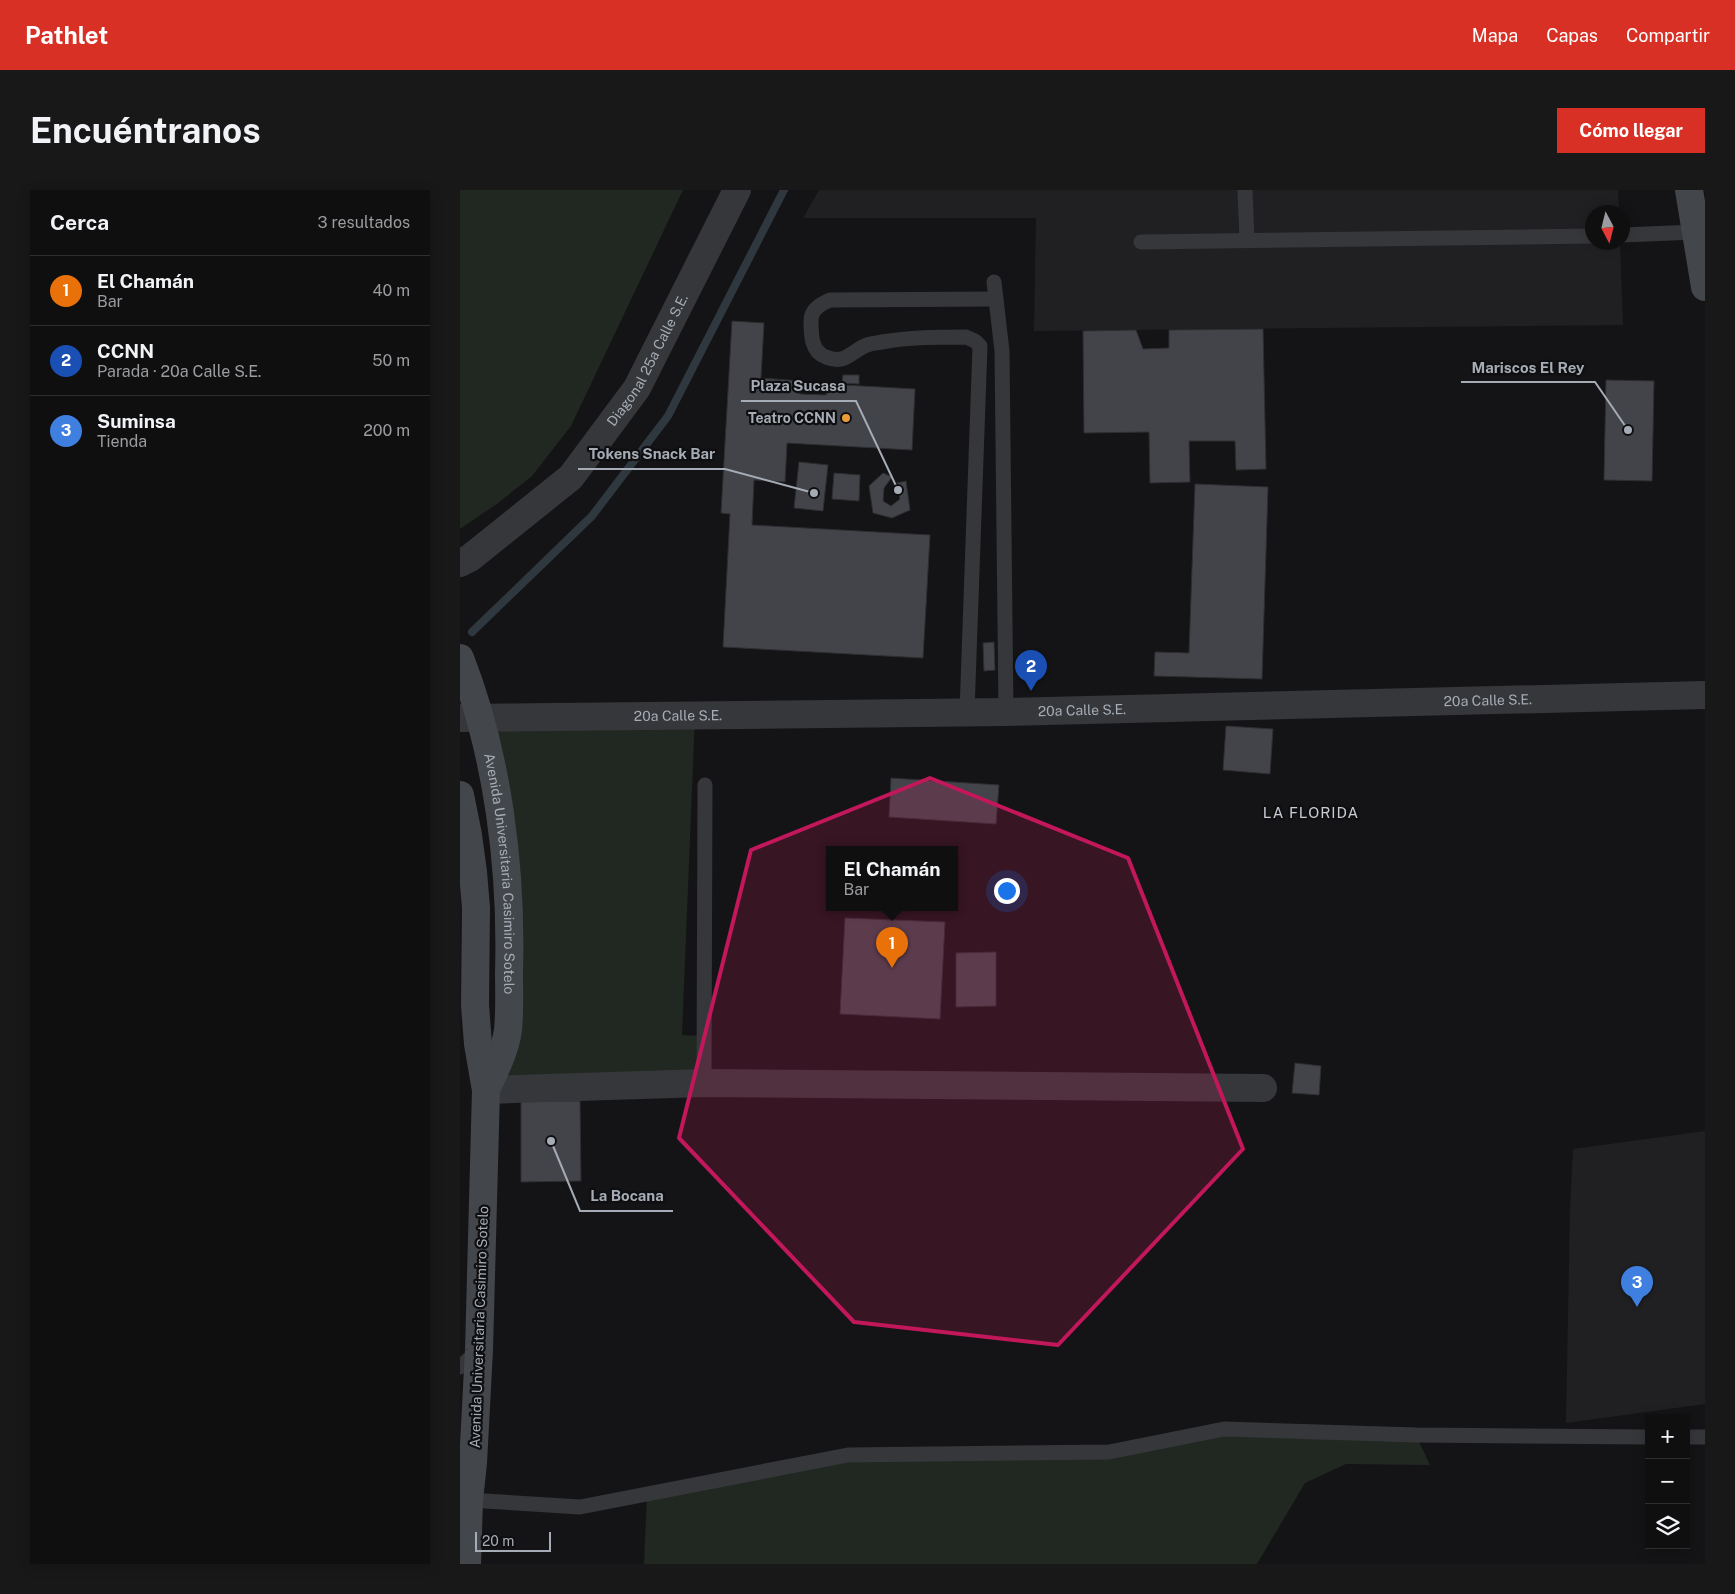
<!DOCTYPE html>
<html lang="es">
<head>
<meta charset="utf-8">
<style>
  :root { --surface:#0f0f10; --page:#181819; --text:#f1f3f6; --muted:#9b9c9f; --line:#2f2f30; --accent:#d93025 }
  body { margin:0; font-family:"Public Sans",sans-serif; background:var(--page); color:var(--text) }
  .controls { position:absolute; right:15px; bottom:15px; display:grid; overflow:hidden; border-radius:0px; box-shadow:0 2px 12px #0003 }
  .controls button { width:45px; height:45px; display:grid; place-items:center; padding:0; border:0; border-bottom:1px solid var(--line); background:var(--surface); color:var(--text); font:25px sans-serif }
  .compass { position:absolute; left:1125px; top:15px; width:45px; height:45px; border-radius:50%; background:var(--surface); box-shadow:0 2px 12px #0003; rotate:173deg }
  .scale { position:absolute; left:15px; bottom:12px; width:76px; box-sizing:border-box; padding-left:5px; border:2px solid #a6acb5; border-top:0; font-size:14px; line-height:18px; white-space:nowrap; color:#a6acb5; -webkit-text-stroke:4px #0f0f11; paint-order:stroke }
  .you { position:absolute; left:546px; top:700px; width:18px; height:18px; margin:-12px; border:4px solid #fff; border-radius:50%; background:#1a73e8; box-shadow:0 0 0 8px #1a73e833 }
  .badge { display:grid; place-items:center; width:32px; height:32px; border-radius:50%; background:var(--accent); color:#fff; font-size:16px; font-weight:700 }
  .pin { position:absolute; translate:-50% -41px; filter:drop-shadow(0 1px 2px #0008) }
  .pin::after { content:''; position:absolute; top:26px; width:18px; height:15px; background:inherit; clip-path:polygon(0 0,100% 0,50% 100%) }
  .popup { position:absolute; left:366px; top:656px; width:132px; height:65px; box-sizing:border-box; display:grid; place-content:center; border-radius:0px; background:var(--surface); filter:drop-shadow(0 1px 4px #0005); font-size:16px; white-space:nowrap; color:var(--muted) }
  .popup b { font-size:19px; color:var(--text) }
  .popup::after { content:''; position:absolute; left:50%; top:100%; margin-left:-10px; border:10px solid transparent; border-top-color:var(--surface) }
  .list { margin:0; padding:0; list-style:none }
  h2 { display:flex; justify-content:space-between; align-items:center; height:65px; margin:0; padding:0 20px; font-size:21px }
  h2 small { font-size:16px; font-weight:400; color:var(--muted) }
  .list li { display:grid; grid-template-columns:32px 1fr auto; gap:15px; align-items:center; box-sizing:border-box; height:70px; padding:0 20px; border-top:1px solid var(--line) }
  .list b { display:block; font-size:19px; white-space:nowrap }
  .list p { margin:0; font-size:16px; white-space:nowrap; color:var(--muted) }
  .list em { font-size:16px; font-style:normal; color:var(--muted) }
  .icon { flex:none; width:28px; height:28px; fill:none; stroke:currentColor; stroke-width:2; stroke-linecap:round; stroke-linejoin:round }
  .map { position:relative; flex:none; width:1245px; height:1374px; overflow:hidden; border-radius:0px }
  header { display:flex; align-items:center; gap:30px; box-sizing:border-box; height:70px; padding:0 25px; background:var(--accent); color:#fff }
  header strong { font-size:24px }
  nav { display:flex; gap:28px; margin-inline-start:auto; font-size:18px }
  .intro { display:flex; align-items:center; justify-content:space-between; box-sizing:border-box; height:120px; padding:0 30px }
  h1 { margin:0; font-size:35px }
  .button { padding:12px 22px; border-radius:0px; background:var(--accent); color:#fff; font-size:18px; font-weight:700 }
  main { display:flex; gap:30px; padding:0 30px }
  aside { flex:1; background:var(--surface); border-radius:0px; box-shadow:0 2px 12px #0003 }
  .map>svg:first-child { display:block }
  .built { fill:#202023 }
  .green { fill:#202821 }
  .lines { fill:none; stroke-linecap:round; stroke-linejoin:round }
  .stream { stroke:#2e383e; stroke-width:8 }
  .building { fill:#434449; stroke:#2e2e32 }
  .lane { stroke:#35373a; stroke-width:15 }
  .street { stroke:#35373a; stroke-width:28 }
  .secondary { stroke:#43464a; stroke-width:28 }
  .marked { fill:#c2185b; fill-opacity:0.2; stroke:#c2185b; stroke-width:4; stroke-linejoin:round }
  .poi-dot { fill:#ea9c37; stroke:#0f0f11; stroke-width:2 }
  .labels { text-anchor:middle; stroke-width:4.5; stroke-linejoin:round; paint-order:stroke }
  .street-label { font-size:14px; fill:#a6acb5; stroke:#0f0f11 }
  .poi-label { font-size:14px; font-weight:bold; fill:#a6acb5; stroke:#0f0f11; text-anchor:end }
  .neighbourhood-label { font-size:15px; letter-spacing:1px; fill:#c7cbd2; stroke:#0f0f11 }
  .leader { fill:none; stroke:#a6acb5; stroke-width:2 }
  .callout-dot { fill:#a6acb5; stroke:#0f0f11; stroke-width:2 }
  .callout-label { font-size:15px; text-anchor:middle; font-weight:bold; fill:#a6acb5; stroke:#0f0f11; stroke-width:4.5; stroke-linejoin:round; paint-order:stroke }
</style>
</head>
<body>
<header>
<strong>Pathlet</strong>
<nav><a>Mapa</a><a>Capas</a><a>Compartir</a></nav>
</header>
<div class="intro"><h1>Encuéntranos</h1><a class="button">Cómo llegar</a></div>
<main>
<aside>
<h2>Cerca<small>3 resultados</small></h2>
<ul class="list">
<li><span class="badge" style="background:#e8710a">1</span><div><b>El Chamán</b><p>Bar</p></div><em>40 m</em></li>
<li><span class="badge" style="background:#1a4fb4">2</span><div><b>CCNN</b><p>Parada · 20a Calle S.E.</p></div><em>50 m</em></li>
<li><span class="badge" style="background:#3f7fe0">3</span><div><b>Suminsa</b><p>Tienda</p></div><em>200 m</em></li>
</ul>
</aside>
<div class="map">
<svg width="1245" height="1374" viewBox="0 0 1245 1374">
  <rect width="100%" height="100%" fill="#141416"/>
  <!-- built -->
  <g class="built">
    <polygon points="359,0 1158,0 1159,22 1132,22 1132,52 1160,53 1163,135 574,141 576,28 343,28"/>
    <polygon points="1245,941 1245,1214 1106,1233 1110,1020 1113,959"/>
  </g>
  <!-- green -->
  <g class="green">
    <polygon points="0,0 223,0 111,236 72,286 38,313 0,339"/>
    <polygon points="235,525 222,845 244,846 244,893 26,900 48,839 20,527"/>
    <polygon points="764,1239 956,1245 970,1275 886,1274 845,1293 797,1374 184,1374 187,1305 388,1265 649,1262"/>
  </g>
  <g class="lines">
    <!-- stream -->
    <polyline class="stream" points="12,442 132,326 208,226 324,0"/>
  </g>
  <!-- building -->
  <g class="building">
    <polygon points="272,131 304,133 301,188 341,191 340,204 366,205 366,194 455,199 452,260 327,253 325,292 294,290 292,335 470,345 463,468 263,457 270,324 261,323"/>
    <polygon points="803,139 806,279 776,280 775,251 729,251 730,292 690,293 689,242 624,243 623,141 676,140 683,159 709,158 709,140"/>
    <polygon points="383,185 399,185 399,194 382,193"/>
    <polygon points="1146,190 1194,191 1192,291 1144,290"/>
    <polygon points="339,272 368,275 363,321 334,318"/>
    <polygon points="374,283 400,285 399,311 372,309"/>
    <polygon points="423,283 432,287 424,298 423,311 431,316 440,309 437,293 446,291 450,320 432,328 413,323 409,296"/>
    <polygon points="735,294 808,297 802,489 694,486 695,462 729,463"/>
    <polygon points="534,452 535,480 524,481 523,453"/>
    <polygon points="766,536 813,539 810,584 763,580"/>
    <polygon points="431,588 539,595 536,634 429,627"/>
    <polygon points="385,728 485,732 480,829 380,824"/>
    <polygon points="536,762 536,816 496,817 496,763"/>
    <polygon points="835,873 861,876 859,905 832,903"/>
    <polygon points="61,911 120,911 121,991 61,992"/>
  </g>
  <g class="lines">
    <!-- lane -->
    <g class="lane">
      <polyline points="785,0 787,50"/>
      <polyline points="1162,45 1236,42"/>
      <polyline points="681,52 1132,46"/>
      <polyline points="534,92 542,161 546,522"/>
      <path d="M 507,522 L 520,156 L 515,151 L 506,147 C 479,147 450,147 422,152 C 418,153 412,153 407,155 C 391,161 386,175 366,167 C 351,162 351,144 351,131 C 351,119 361,114 370,110 L 536,109"/>
      <polyline points="244,893 245,595"/>
      <polyline points="0,1177 19,1160"/>
      <polyline points="1226,1247 1245,1247"/>
      <polyline points="9,1310 120,1317 388,1265 649,1262 764,1239 956,1245 1189,1247"/>
    </g>
    <!-- street -->
    <g class="street">
      <path id="s1" d="M 0,373 L 10,368 L 111,287 L 177,198 L 277,0"/>
      <path id="s2" d="M 0,528 L 546,522 L 1245,505"/>
      <polyline points="26,900 244,893 803,898"/>
    </g>
    <!-- secondary -->
    <g class="secondary">
      <polyline points="1229,0 1245,97"/>
      <path id="s3" d="M 0,468 C 38,565 52,679 49,782 C 49,801 50,821 48,840 C 45,861 35,880 26,900"/>
      <polyline points="0,605 8,645 13,682 16,718 15,815 18,854 26,900 19,1160 13,1273 9,1310 7,1374"/>
    </g>
  </g>
  <!-- marked area -->
  <path class="marked" d="M 470,588 L 668,668 L 783,959 L 598,1155 L 394,1132 L 219,948 L 291,660 Z"/>
  <!-- markers -->
  <circle class="poi-dot" cx="386" cy="228" r="5"/>
  <g class="labels">
    <!-- street labels -->
    <g class="street-label">
      <text dy="5" stroke="none"><textPath href="#s1" startOffset="281">Diagonal 25a Calle S.E.</textPath></text>
      <text dy="5" stroke="none"><textPath href="#s2" startOffset="1028">20a Calle S.E.</textPath></text>
      <text dy="5" stroke="none"><textPath href="#s2" startOffset="622">20a Calle S.E.</textPath></text>
      <text dy="5" stroke="none"><textPath href="#s2" startOffset="218">20a Calle S.E.</textPath></text>
      <text dy="5" stroke="none"><textPath href="#s3" startOffset="221">Avenida Universitaria Casimiro Sotelo</textPath></text>
      <text transform="translate(19 1137) rotate(-88)" y="5">Avenida Universitaria Casimiro Sotelo</text>
    </g>
    <!-- poi labels -->
    <g class="poi-label">
      <text x="376" y="233">Teatro CCNN</text>
    </g>
    <!-- neighbourhood labels -->
    <g class="neighbourhood-label">
      <text x="851" y="628">LA FLORIDA</text>
    </g>
  </g>
  <!-- callouts -->
  <path class="leader" d="M1168 240L1135 192H1001M438 300L396 211H281M354 303L265 279H118M91 951L120 1021H213"/>
  <g class="callout-dot">
    <circle cx="1168" cy="240" r="5"/>
    <circle cx="438" cy="300" r="5"/>
    <circle cx="354" cy="303" r="5"/>
    <circle cx="91" cy="951" r="5"/>
  </g>
  <g class="callout-label">
    <text x="1068" y="183">Mariscos El Rey</text>
    <text x="338" y="201">Plaza Sucasa</text>
    <text x="192" y="269">Tokens Snack Bar</text>
    <text x="167" y="1011">La Bocana</text>
  </g>
</svg>
<div class="controls">
<button>+</button>
<button>−</button>
<button><svg class="icon" aria-label="layers" viewBox="0 0 24 24"><path d="M12 4l9 5-9 5-9-5zM3 14l9 5 9-5"/></svg></button>
</div>
<svg class="compass" viewBox="-18 -18 36 36"><path d="M0-13l5 13h-10z" fill="#e53935"/><path d="M0 13l5-13h-10z" fill="#9b9c9f"/></svg>
<div class="scale">20 m</div>
<div class="you"></div>
<div class="pin badge" style="left:432px;top:778px;background:#e8710a">1</div>
<div class="popup"><b>El Chamán</b>Bar</div>
<div class="pin badge" style="left:571px;top:501px;background:#1a4fb4">2</div>
<div class="pin badge" style="left:1177px;top:1117px;background:#3f7fe0">3</div>
</div>
</main>
</body>
</html>
